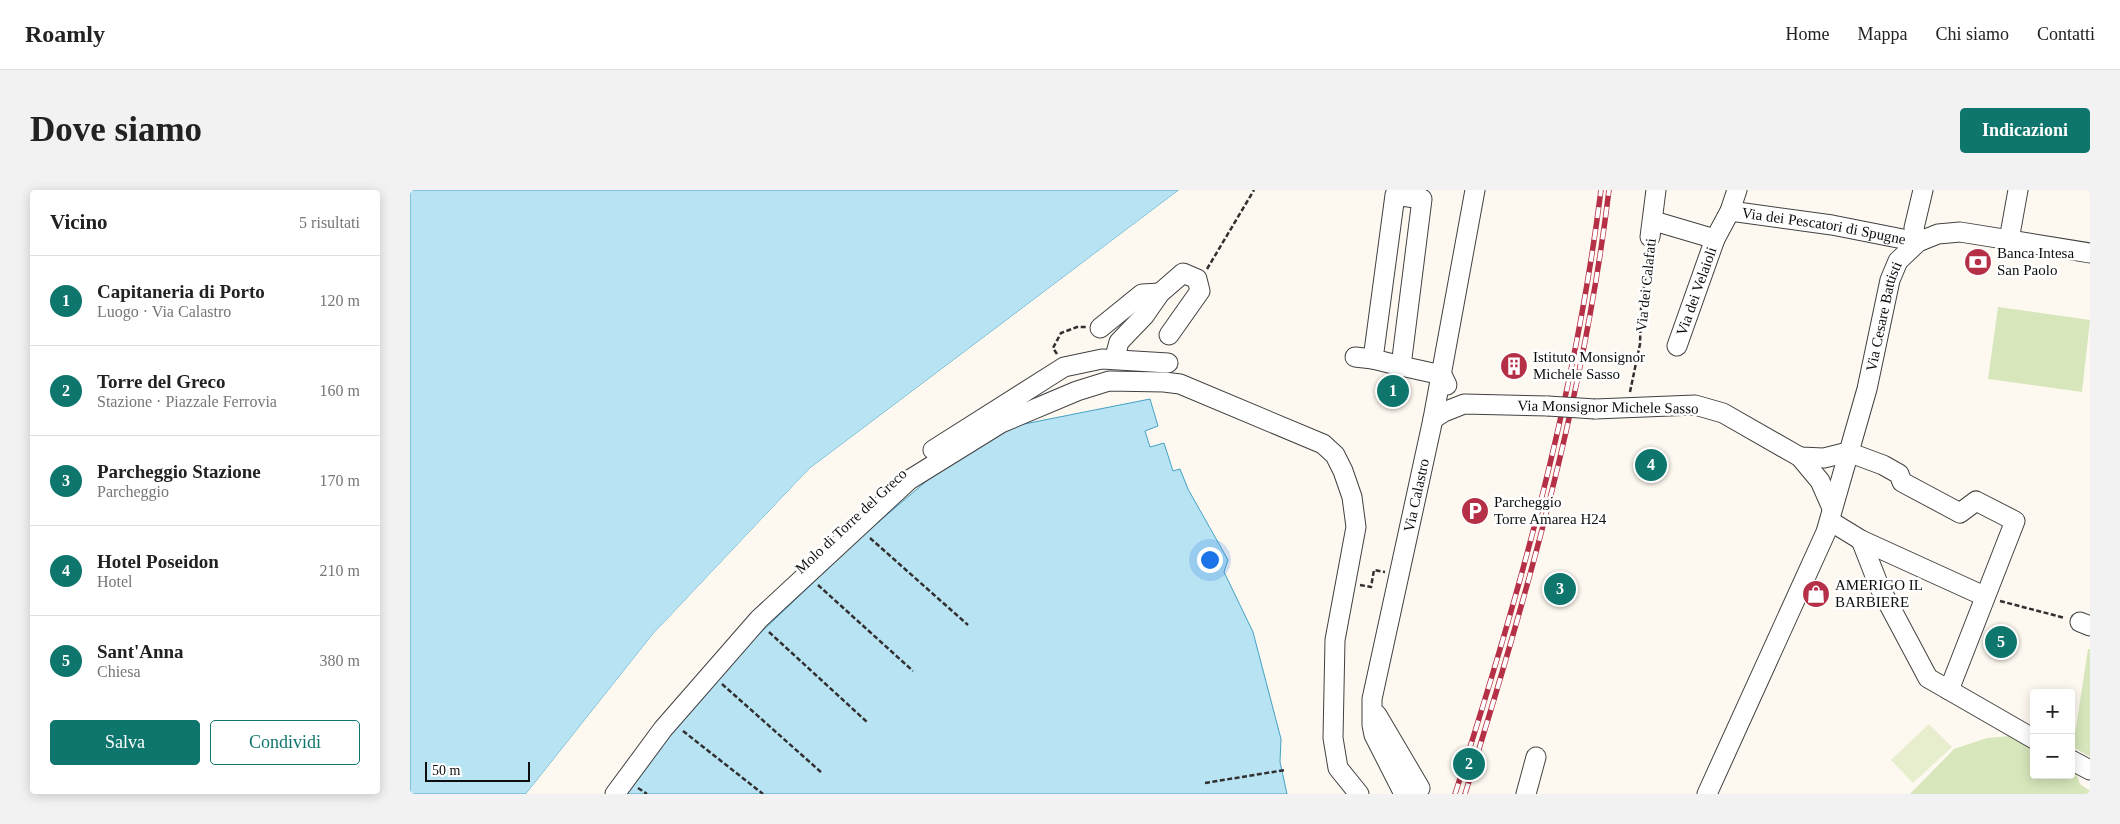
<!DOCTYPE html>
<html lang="it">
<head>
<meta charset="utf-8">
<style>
  :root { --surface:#fff; --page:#f2f2f2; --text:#222; --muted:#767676; --line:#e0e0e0; --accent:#0f766e }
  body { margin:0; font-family:Georgia,serif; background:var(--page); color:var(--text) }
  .controls { position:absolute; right:15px; bottom:15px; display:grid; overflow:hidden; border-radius:5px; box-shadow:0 2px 12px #0003 }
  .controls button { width:45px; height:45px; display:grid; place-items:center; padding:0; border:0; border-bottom:1px solid var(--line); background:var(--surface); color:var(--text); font:25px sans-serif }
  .scale { position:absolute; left:15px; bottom:12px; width:105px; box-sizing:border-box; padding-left:5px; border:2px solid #0e0e0e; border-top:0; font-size:14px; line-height:18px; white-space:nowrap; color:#0e0e0e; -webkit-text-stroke:4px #fff; paint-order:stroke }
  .you { position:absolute; left:799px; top:369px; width:18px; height:18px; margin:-12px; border:4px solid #fff; border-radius:50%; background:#1a73e8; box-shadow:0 0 0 8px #1a73e833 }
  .badge { display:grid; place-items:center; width:32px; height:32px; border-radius:50%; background:var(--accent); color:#fff; font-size:16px; font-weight:700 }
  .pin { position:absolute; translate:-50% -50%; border:2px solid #fff; box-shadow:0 1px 5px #0006 }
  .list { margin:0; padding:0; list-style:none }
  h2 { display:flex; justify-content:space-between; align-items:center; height:65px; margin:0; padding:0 20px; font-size:21px }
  h2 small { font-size:16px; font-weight:400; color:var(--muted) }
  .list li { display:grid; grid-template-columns:32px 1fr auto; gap:15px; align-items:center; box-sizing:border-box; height:90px; padding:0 20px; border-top:1px solid var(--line) }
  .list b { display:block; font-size:19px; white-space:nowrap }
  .list p { margin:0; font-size:16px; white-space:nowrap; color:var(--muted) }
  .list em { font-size:16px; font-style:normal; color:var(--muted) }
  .actions { display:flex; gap:10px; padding:15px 20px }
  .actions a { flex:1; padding:11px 0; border:1px solid var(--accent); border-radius:5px; text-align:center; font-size:18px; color:var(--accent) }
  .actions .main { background:var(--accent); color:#fff }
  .map { position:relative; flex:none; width:1680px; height:604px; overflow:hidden; border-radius:5px }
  header { display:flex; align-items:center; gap:30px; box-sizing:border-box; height:70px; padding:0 25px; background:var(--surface); border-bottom:1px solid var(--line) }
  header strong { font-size:24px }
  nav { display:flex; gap:28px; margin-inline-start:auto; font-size:18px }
  .intro { display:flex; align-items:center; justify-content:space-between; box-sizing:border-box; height:120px; padding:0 30px }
  h1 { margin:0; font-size:35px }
  .button { padding:12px 22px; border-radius:5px; background:var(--accent); color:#fff; font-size:18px; font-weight:700 }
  main { display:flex; gap:30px; padding:0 30px }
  aside { flex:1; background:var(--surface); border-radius:5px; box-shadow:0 2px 12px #0003 }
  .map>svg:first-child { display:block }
  .green { fill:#d7e6bb }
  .pitch { fill:#e7eecd }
  .water { fill:#b8e3f2; stroke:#44a1c4 }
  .pier { fill:#fef9f0 }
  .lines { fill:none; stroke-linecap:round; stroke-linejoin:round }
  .minor-casing { stroke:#414141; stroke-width:21 }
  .path { stroke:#303030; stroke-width:2.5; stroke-dasharray:5 2.5; stroke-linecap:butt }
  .minor { stroke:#fff; stroke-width:19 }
  .rail-casing { stroke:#b52f46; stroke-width:5.5 }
  .rail { stroke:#fff; stroke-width:4; stroke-dasharray:11; stroke-linecap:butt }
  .minor-bridge-casing { stroke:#414141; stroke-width:21; stroke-linecap:butt }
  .minor-bridge { stroke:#fff; stroke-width:19 }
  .labels { text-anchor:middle; stroke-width:5; stroke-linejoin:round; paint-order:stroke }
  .street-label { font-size:15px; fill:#0e0e0e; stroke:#fff }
  .poi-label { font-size:15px; fill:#0e0e0e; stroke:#fff; text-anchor:start }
</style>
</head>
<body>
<header>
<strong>Roamly</strong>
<nav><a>Home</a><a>Mappa</a><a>Chi siamo</a><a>Contatti</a></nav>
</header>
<div class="intro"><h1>Dove siamo</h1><a class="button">Indicazioni</a></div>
<main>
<aside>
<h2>Vicino<small>5 risultati</small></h2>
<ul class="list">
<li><span class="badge">1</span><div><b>Capitaneria di Porto</b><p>Luogo · Via Calastro</p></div><em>120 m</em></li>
<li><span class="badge">2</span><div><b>Torre del Greco</b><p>Stazione · Piazzale Ferrovia</p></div><em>160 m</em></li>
<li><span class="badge">3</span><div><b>Parcheggio Stazione</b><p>Parcheggio</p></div><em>170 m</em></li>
<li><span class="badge">4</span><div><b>Hotel Poseidon</b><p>Hotel</p></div><em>210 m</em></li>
<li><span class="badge">5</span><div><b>Sant'Anna</b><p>Chiesa</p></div><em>380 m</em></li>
</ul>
<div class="actions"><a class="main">Salva</a><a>Condividi</a></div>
</aside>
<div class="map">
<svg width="1680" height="604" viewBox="0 0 1680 604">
  <rect width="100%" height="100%" fill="#fef9f0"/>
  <!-- green -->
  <g class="green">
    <polygon points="1588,117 1680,130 1672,202 1578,189"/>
    <polygon points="1678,459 1680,459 1680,567 1663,557"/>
    <polygon points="1600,546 1624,559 1624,585 1661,585 1661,580 1666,583 1670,594 1680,601 1680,604 1500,604 1544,559 1577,548"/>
  </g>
  <!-- pitch -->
  <polygon class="pitch" points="1519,534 1542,557 1503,593 1481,570"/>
  <!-- water -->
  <g class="water">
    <polygon points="0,0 769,0 399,279 243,444 116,604 0,604"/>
    <polygon points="740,209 748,236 735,241 740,257 754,253 763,281 770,279 778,299 818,370 814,382 843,442 871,549 870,572 877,604 211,604 264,535 345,448 452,346 520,288 589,239"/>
  </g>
  <!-- pier -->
  <polygon class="pier" points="769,0 771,0 770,2 400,281 245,445 119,604 116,604 243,444 399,279"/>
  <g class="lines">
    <!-- minor casing -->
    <g class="minor-casing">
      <g id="minor">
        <polygon points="985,5 1012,9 991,176 963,169"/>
        <path id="s1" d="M 1320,21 L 1422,35 L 1508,52"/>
        <polyline points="1244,31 1305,49"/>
        <polyline points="1240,47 1246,0"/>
        <polyline points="1599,50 1608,0"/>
        <polyline points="1508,52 1504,38 1513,0"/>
        <polyline points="690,138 732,104 750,103"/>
        <path id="s2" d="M 1267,156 L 1305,49 L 1320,21 L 1327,0"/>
        <polyline points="705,167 709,152 734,126 750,103 773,83 787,89 790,101 759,145"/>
        <polyline points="945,167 963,169"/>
        <polyline points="991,176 1032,185 1037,195"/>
        <polyline points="1185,219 1285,215 1313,223 1390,267 1410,291 1422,318"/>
        <polyline points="1023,229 1034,222 1054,214 1138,216"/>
        <polyline points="523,260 654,177 692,169 758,173"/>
        <polyline points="1438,262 1473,275 1489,284 1492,292 1550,323 1566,311 1605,331 1539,500"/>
        <polyline points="1390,267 1414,268 1438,262"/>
        <polyline points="1420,331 1451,350 1574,406"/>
        <polyline points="1451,350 1469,396 1518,488 1624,549"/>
        <polyline points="1670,432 1680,436"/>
        <polyline points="967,525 1010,598"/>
        <polyline points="1661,570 1680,580"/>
        <polyline points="205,604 253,539 349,429 499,290 591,233 667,201 699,191 754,192 770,194 913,254 925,265 933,281 942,307 946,337 925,450 923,548 928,578 949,604"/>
        <path id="s3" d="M 994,604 L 964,545 L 962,535 L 962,509 L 1023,229 L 1065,0"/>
        <polyline points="1116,604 1126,567"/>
        <path id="s4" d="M 1297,604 L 1416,342 L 1457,199 L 1480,90 L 1488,71 L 1508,52 L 1528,44 L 1550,42 L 1680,63"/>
      </g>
    </g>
    <!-- path -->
    <g class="path">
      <polyline points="797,79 844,0"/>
      <polyline points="647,164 643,158 651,143 667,137 676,137"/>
      <polyline points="1220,202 1230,154 1231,119 1239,61"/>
      <polyline points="460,348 558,435"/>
      <polyline points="408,395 503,481"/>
      <polyline points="950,395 961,397 964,380 975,382"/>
      <polyline points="1590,411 1655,428"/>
      <polyline points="359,442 457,532"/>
      <polyline points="312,494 412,583"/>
      <polyline points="273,541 353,604"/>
      <polyline points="795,593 875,580"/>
      <polyline points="228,598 237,604"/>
    </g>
    <!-- minor -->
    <use href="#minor" class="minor"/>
    <!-- rail casing -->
    <g class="rail-casing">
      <g id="rail">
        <path d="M 1045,604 C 1109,407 1165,206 1191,0"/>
        <path d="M 1055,604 C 1117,406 1174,206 1199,0"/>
      </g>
    </g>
    <!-- rail -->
    <use href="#rail" class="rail"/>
    <!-- minor-bridge casing -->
    <g class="minor-bridge-casing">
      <polyline id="minor-bridge" points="1138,216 1185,219"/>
    </g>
    <!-- minor-bridge -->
    <use href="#minor-bridge" class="minor-bridge"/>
  </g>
  <!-- icons -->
  <defs>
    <g id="bank-disc" transform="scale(1.4375)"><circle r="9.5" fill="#b52f46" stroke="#fff"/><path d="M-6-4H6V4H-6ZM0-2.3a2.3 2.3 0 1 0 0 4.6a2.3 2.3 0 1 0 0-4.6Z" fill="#fff"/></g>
    <g id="building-disc" transform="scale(1.4375)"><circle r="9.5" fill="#b52f46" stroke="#fff"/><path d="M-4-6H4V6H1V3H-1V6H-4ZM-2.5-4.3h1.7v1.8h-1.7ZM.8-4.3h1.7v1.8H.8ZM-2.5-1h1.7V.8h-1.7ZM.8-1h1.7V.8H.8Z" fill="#fff"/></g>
    <g id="parking-disc" transform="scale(1.4375)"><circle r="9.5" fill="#b52f46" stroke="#fff"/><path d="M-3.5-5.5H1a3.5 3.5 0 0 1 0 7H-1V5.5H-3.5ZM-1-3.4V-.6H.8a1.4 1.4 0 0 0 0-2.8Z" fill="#fff"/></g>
    <g id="shop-disc" transform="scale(1.4375)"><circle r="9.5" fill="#b52f46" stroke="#fff"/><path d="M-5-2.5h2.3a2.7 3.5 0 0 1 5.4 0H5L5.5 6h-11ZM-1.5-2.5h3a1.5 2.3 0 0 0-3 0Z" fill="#fff"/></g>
  </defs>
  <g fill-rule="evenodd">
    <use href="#bank-disc" x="1568" y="72"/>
    <use href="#building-disc" x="1104" y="176"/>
    <use href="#parking-disc" x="1065" y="321"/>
    <use href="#shop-disc" x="1406" y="404"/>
  </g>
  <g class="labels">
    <!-- street labels -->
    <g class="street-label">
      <text dy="5" stroke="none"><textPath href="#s1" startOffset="95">Via dei Pescatori di Spugne</textPath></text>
      <text transform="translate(1236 95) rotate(-84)" y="5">Via dei Calafati</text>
      <text dy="5" stroke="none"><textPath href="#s2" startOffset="58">Via dei Velaioli</textPath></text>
      <text dy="5" stroke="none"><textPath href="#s4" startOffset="511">Via Cesare Battisti</textPath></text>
      <text transform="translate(1198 217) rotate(1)" y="5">Via Monsignor Michele Sasso</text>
      <text dy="5" stroke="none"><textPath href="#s3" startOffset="311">Via Calastro</textPath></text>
      <text transform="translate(441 331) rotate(-43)" y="5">Molo di Torre del Greco</text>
    </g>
    <!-- poi labels -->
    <g class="poi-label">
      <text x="1587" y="68">Banca Intesa<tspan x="1587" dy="17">San Paolo</tspan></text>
      <text x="1123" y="172">Istituto Monsignor<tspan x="1123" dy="17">Michele Sasso</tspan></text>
      <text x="1084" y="317">Parcheggio<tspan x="1084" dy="17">Torre Amarea H24</tspan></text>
      <text x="1425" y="400">AMERIGO IL<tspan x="1425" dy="17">BARBIERE</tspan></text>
    </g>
  </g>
</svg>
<div class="controls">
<button>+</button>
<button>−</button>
</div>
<div class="scale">50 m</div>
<div class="you"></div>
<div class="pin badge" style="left:983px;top:201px">1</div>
<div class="pin badge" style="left:1059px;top:574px">2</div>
<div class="pin badge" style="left:1150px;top:399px">3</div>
<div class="pin badge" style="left:1241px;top:275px">4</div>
<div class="pin badge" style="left:1591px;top:452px">5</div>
</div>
</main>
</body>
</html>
